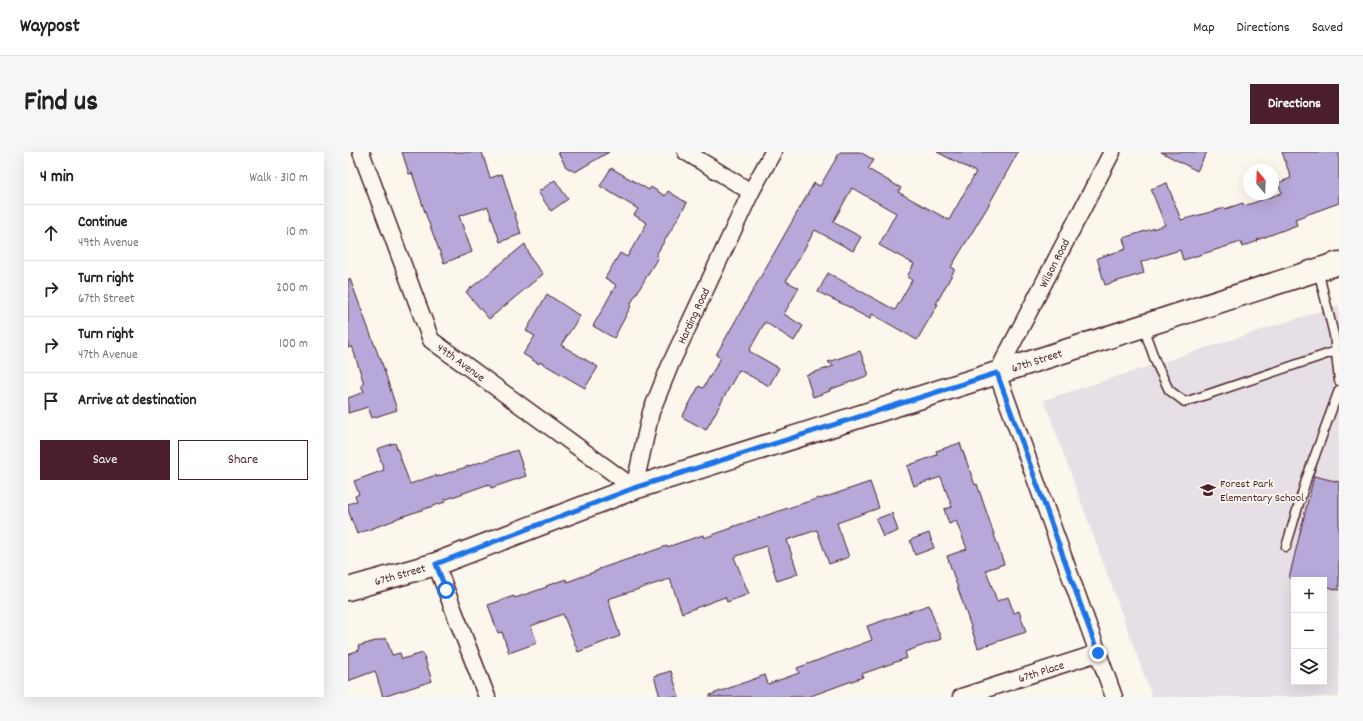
<!DOCTYPE html>
<html lang="en">
<head>
<meta charset="utf-8">
<style>
  :root { --surface:#fff; --page:#f6f6f6; --text:#222; --muted:#767676; --line:#e0e0e0; --accent:#4a1f2b }
  body { margin:0; font-family:Dekko,sans-serif; background:var(--page); color:var(--text) }
  .controls { position:absolute; right:12px; bottom:12px; display:grid; overflow:hidden; border-radius:0px; box-shadow:0 4px 16px #0002 }
  .controls button { width:36px; height:36px; display:grid; place-items:center; padding:0; border:0; border-bottom:1px solid var(--line); background:var(--surface); color:var(--text); font:20px sans-serif }
  .compass { position:absolute; left:895px; top:12px; width:36px; height:36px; border-radius:50%; background:var(--surface); box-shadow:0 4px 16px #0002; rotate:341deg }
  .stop { position:absolute; width:12px; height:12px; margin:-9px; border:3px solid #1a73e8; border-radius:50%; background:#fff }
  .stop.end { background:#1a73e8; border-color:#fff; box-shadow:0 1px 4px #0008 }
  .list { margin:0; padding:0; list-style:none }
  h2 { display:flex; justify-content:space-between; align-items:center; height:52px; margin:0; padding:0 16px; font-size:17px }
  h2 small { font-size:13px; font-weight:400; color:var(--muted) }
  .list li { display:grid; grid-template-columns:26px 1fr auto; gap:12px; align-items:center; box-sizing:border-box; height:56px; padding:0 16px; border-top:1px solid var(--line) }
  .list b { display:block; font-size:15px; white-space:nowrap }
  .list p { margin:0; font-size:13px; white-space:nowrap; color:var(--muted) }
  .list em { font-size:13px; font-style:normal; color:var(--muted) }
  .actions { display:flex; gap:8px; padding:12px 16px }
  .actions a { flex:1; padding:9px 0; border:1px solid var(--accent); border-radius:0px; text-align:center; font-size:14px; color:var(--accent) }
  .actions .main { background:var(--accent); color:#fff }
  .icon { flex:none; width:22px; height:22px; fill:none; stroke:currentColor; stroke-width:2; stroke-linecap:round; stroke-linejoin:round }
  .map { position:relative; flex:none; width:991px; height:545px; overflow:hidden; border-radius:0px }
  header { display:flex; align-items:center; gap:24px; box-sizing:border-box; height:56px; padding:0 20px; background:var(--surface); border-bottom:1px solid var(--line) }
  header strong { font-size:19px }
  nav { display:flex; gap:22px; margin-inline-start:auto; font-size:14px }
  .intro { display:flex; align-items:center; justify-content:space-between; box-sizing:border-box; height:96px; padding:0 24px }
  h1 { margin:0; font-size:28px }
  .button { padding:10px 18px; border-radius:0px; background:var(--accent); color:#fff; font-size:14px; font-weight:700 }
  main { display:flex; gap:24px; padding:0 24px }
  aside { flex:1; background:var(--surface); border-radius:0px; box-shadow:0 4px 16px #0002 }
  .map>svg:first-child { display:block }
  .built { fill:#e6dfe6; fill-rule:evenodd }
  .building { fill:#b6a8d9; stroke:#4a1f2b }
  .lines { fill:none; stroke-linecap:round; stroke-linejoin:round }
  .lane-casing { stroke:#4a1f2b; stroke-width:11 }
  .street-casing { stroke:#4a1f2b; stroke-width:19 }
  .secondary-casing { stroke:#4a1f2b; stroke-width:25 }
  .lane { stroke:#fbf7ec; stroke-width:8 }
  .street { stroke:#fbf7ec; stroke-width:16 }
  .secondary { stroke:#fbf7ec; stroke-width:22 }
  .route { stroke:#1a73e8; stroke-width:5 }
  .labels { text-anchor:middle; stroke-width:4; stroke-linejoin:round; paint-order:stroke }
  .street-label { font-size:12px; fill:#4a1f2b; stroke:#fbf7ec }
  .poi-label { font-size:12px; fill:#4a1f2b; stroke:#fbf7ec; text-anchor:start }
</style>
</head>
<body>
<header>
<strong>Waypost</strong>
<nav><a>Map</a><a>Directions</a><a>Saved</a></nav>
</header>
<div class="intro"><h1>Find us</h1><a class="button">Directions</a></div>
<main>
<aside>
<h2>4 min<small>Walk · 310 m</small></h2>
<ul class="list">
<li><svg class="icon" aria-label="ahead" viewBox="0 0 24 24"><path d="M12 20V5M6 11l6-6 6 6"/></svg><div><b>Continue</b><p>49th Avenue</p></div><em>10 m</em></li>
<li><svg class="icon" aria-label="right" viewBox="0 0 24 24"><path d="M7 20v-9h11M14 6l5 5-5 5"/></svg><div><b>Turn right</b><p>67th Street</p></div><em>200 m</em></li>
<li><svg class="icon" aria-label="right" viewBox="0 0 24 24"><path d="M7 20v-9h11M14 6l5 5-5 5"/></svg><div><b>Turn right</b><p>47th Avenue</p></div><em>100 m</em></li>
<li><svg class="icon" aria-label="arrive" viewBox="0 0 24 24"><path d="M6 21V4h12l-3 4 3 4H6"/></svg><div><b>Arrive at destination</b></div></li>
</ul>
<div class="actions"><a class="main">Save</a><a>Share</a></div>
</aside>
<div class="map">
<svg width="991" height="545" viewBox="0 0 991 545">
  <rect width="100%" height="100%" fill="#fbf7ec"/>
  <filter id="ink" filterUnits="userSpaceOnUse"><feTurbulence type="fractalNoise" baseFrequency=".025" numOctaves="2"/><feDisplacementMap in="SourceGraphic" scale="8" xChannelSelector="R" yChannelSelector="G"/><feConvolveMatrix kernelMatrix="1 2 1 2 8 2 1 2 1" color-interpolation-filters="sRGB"/></filter>
  <g filter="url(#ink)">
    <!-- built -->
    <path class="built" d="M 991,153 L 991,545 L 804,545 L 696,248 ZM 946,428 L 976,428 L 976,530 L 946,530 Z"/>
    <!-- building -->
    <g class="building">
      <polygon points="54,0 134,0 142,26 154,22 173,82 152,90 140,55 111,64 124,100 96,111 79,66 64,21 61,22"/>
      <polygon points="210,0 261,0 227,20 218,15"/>
      <polygon points="492,0 512,0 526,8 520,17 553,36 550,40 601,68 628,20 589,0 670,0 639,56 603,115 607,117 588,152 590,152 569,188 524,162 522,167 505,158 505,157 470,140 480,121 547,158 564,128 559,125 566,112 531,93 548,61 504,36 485,70 513,85 505,99 467,78 438,129 451,136 436,162 455,174 446,189 417,170 401,199 431,216 421,234 391,218 358,278 334,265 351,234 355,236 373,206 368,203 466,31 472,34"/>
      <polygon points="813,0 859,0 849,19"/>
      <polygon points="934,0 991,0 991,51 947,67 949,73 909,88 910,89 894,95 893,90 835,108 832,98 793,110 796,121 757,133 749,106 778,97 775,86 817,73 803,37 819,31 833,68 877,56 877,57 895,51 896,54 934,41 930,31 943,26"/>
      <polygon points="263,16 301,38 303,35 317,44 320,39 339,51 308,103 310,105 282,153 283,154 266,186 245,174 268,133 257,126 272,101 279,105 299,71 286,63 290,57 252,34"/>
      <polygon points="207,28 220,47 203,59 190,40"/>
      <polygon points="177,92 183,107 195,122 141,167 118,140"/>
      <polygon points="0,127 2,127 31,205 32,205 49,258 24,266 20,255 0,261 0,246 16,240 13,233 16,232 4,194 0,196"/>
      <polygon points="199,142 232,164 213,193 250,215 237,236 192,210 191,212 175,202 187,184 178,179"/>
      <polygon points="512,199 521,223 481,238 482,239 465,245 458,223 486,214 480,210"/>
      <polygon points="47,291 62,332 88,323 88,325 169,298 178,324 143,336 141,332 96,348 97,350 47,367 47,368 9,382 0,358 0,352 9,349 7,344 11,342 6,329 36,318 29,297"/>
      <polygon points="612,291 627,333 629,332 656,412 638,418 649,449 660,445 666,461 671,459 678,480 630,496 599,404 619,397 608,369 601,372 596,357 604,355 593,325 566,334 559,314 589,303 588,299"/>
      <polygon points="966,324 991,330 991,438 976,434 976,428 950,428 941,426"/>
      <polygon points="522,330 531,356 489,371 501,405 481,412 469,378 439,388 450,422 429,429 418,394 386,405 401,442 379,450 377,445 334,461 322,427 260,447 272,484 230,500 215,462 183,474 189,491 161,501 154,480 150,481 140,453 166,444 167,446 199,435 198,434 218,427 219,430 251,418 251,417 319,394 319,395 355,383 356,386 384,376 384,375 434,358 471,346 472,347"/>
      <polygon points="544,361 550,379 535,385 528,367"/>
      <polygon points="581,381 586,396 567,403 562,388"/>
      <polygon points="581,453 593,487 557,500 559,506 514,522 515,525 460,545 362,545 362,543 417,523 420,532 451,521 449,516 524,488 519,474"/>
      <polygon points="38,486 44,503 52,501 54,507 75,501 84,529 35,545 27,519 0,529 0,502 11,498 10,494"/>
      <polygon points="323,519 331,545 312,545 306,524"/>
    </g>
    <g class="lines">
      <!-- lane casing -->
      <g class="lane-casing">
        <g id="lane">
          <polyline points="970,118 986,183 991,229"/>
          <polyline points="795,175 808,211 821,238 837,250 988,199"/>
          <polyline points="938,395 959,325 991,238"/>
        </g>
      </g>
      <!-- street casing -->
      <g class="street-casing">
        <g id="street">
          <path id="s1" d="M 13,0 L 83,188 L 286,336 L 303,260 L 323,211 L 403,40 L 425,0"/>
          <polyline points="338,0 403,40"/>
          <polyline points="764,0 649,221 766,545"/>
          <polyline points="88,412 139,545"/>
          <path id="s2" d="M 613,545 L 750,501"/>
        </g>
      </g>
      <!-- secondary casing -->
      <g class="secondary-casing">
        <g id="secondary">
          <path id="s3" d="M 0,437 L 88,412 L 286,336 L 649,221 L 991,111"/>
        </g>
      </g>
      <!-- lane -->
      <use href="#lane" class="lane"/>
      <!-- street -->
      <use href="#street" class="street"/>
      <!-- secondary -->
      <use href="#secondary" class="secondary"/>
    </g>
  </g>
  <g class="lines" filter="url(#ink)">
    <!-- route -->
    <polyline class="route" points="98,438 88,412 286,336 649,221 750,501"/>
  </g>
  <!-- icons -->
  <defs>
    <g id="school-bare" transform="scale(1.2)"><path d="M0-5L7-2L0 1L-7-2ZM-4 1L0 2.5L4 1V4Q0 6-4 4Z" fill="#4a1f2b" stroke="#fbf7ec" stroke-width="2.5" paint-order="stroke"/></g>
  </defs>
  <g fill-rule="evenodd">
    <use href="#school-bare" x="860" y="338"/>
  </g>
  <g class="labels">
    <!-- street labels -->
    <g class="street-label">
      <text transform="translate(706 111) rotate(-63)" y="4">Wilson Road</text>
      <text dy="4" stroke="none"><textPath href="#s1" startOffset="635">Harding Road</textPath></text>
      <text dy="4" stroke="none"><textPath href="#s3" startOffset="726">67th Street</textPath></text>
      <text dy="4" stroke="none"><textPath href="#s1" startOffset="238">49th Avenue</textPath></text>
      <text dy="4" stroke="none"><textPath href="#s3" startOffset="54">67th Street</textPath></text>
      <text dy="4" stroke="none"><textPath href="#s2" startOffset="84">67th Place</textPath></text>
    </g>
    <!-- poi labels -->
    <g class="poi-label">
      <text x="872" y="335">Forest Park<tspan x="872" dy="14">Elementary School</tspan></text>
    </g>
  </g>
</svg>
<div class="controls">
<button>+</button>
<button>−</button>
<button><svg class="icon" aria-label="layers" viewBox="0 0 24 24"><path d="M12 4l9 5-9 5-9-5zM3 14l9 5 9-5"/></svg></button>
</div>
<svg class="compass" viewBox="-18 -18 36 36"><path d="M0-13l5 13h-10z" fill="#e53935"/><path d="M0 13l5-13h-10z" fill="#767676"/></svg>
<div class="stop" style="left:98px;top:438px"></div>
<div class="stop end" style="left:750px;top:501px"></div>
</div>
</main>
</body>
</html>
